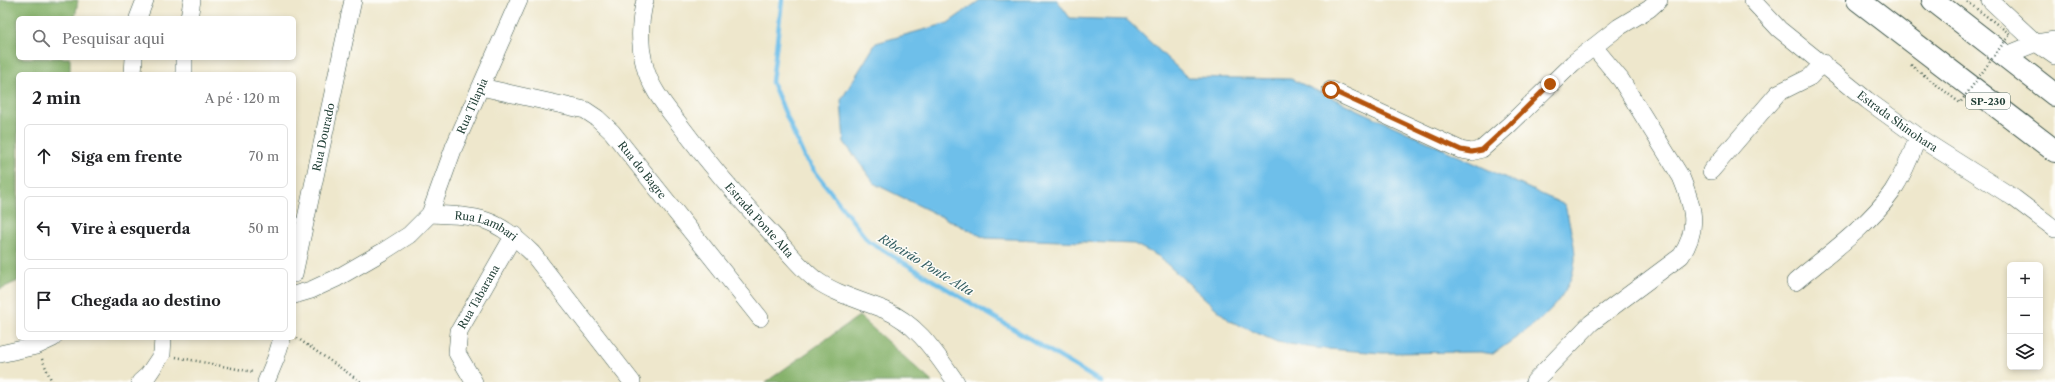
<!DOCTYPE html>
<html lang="pt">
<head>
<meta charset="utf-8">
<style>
  :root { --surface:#fff; --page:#f2f2f2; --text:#202124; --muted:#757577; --line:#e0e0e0 }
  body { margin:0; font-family:"Libre Caslon Text",serif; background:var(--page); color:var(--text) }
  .controls { position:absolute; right:12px; bottom:12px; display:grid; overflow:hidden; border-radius:6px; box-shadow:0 2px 6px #0003 }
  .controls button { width:36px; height:36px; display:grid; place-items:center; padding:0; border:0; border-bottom:1px solid var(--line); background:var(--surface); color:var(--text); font:20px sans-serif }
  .stop { position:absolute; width:12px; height:12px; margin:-9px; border:3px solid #b45309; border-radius:50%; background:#fff }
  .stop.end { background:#b45309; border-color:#fff; box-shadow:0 1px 4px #0008 }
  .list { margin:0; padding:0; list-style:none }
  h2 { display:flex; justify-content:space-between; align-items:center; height:52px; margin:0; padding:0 16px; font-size:17px }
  h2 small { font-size:13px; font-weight:400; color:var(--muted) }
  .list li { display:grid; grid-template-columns:26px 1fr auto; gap:12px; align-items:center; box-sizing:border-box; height:64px; margin:0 8px 8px; padding:0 8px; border:1px solid var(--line); border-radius:6px }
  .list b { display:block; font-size:15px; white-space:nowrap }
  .list em { font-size:13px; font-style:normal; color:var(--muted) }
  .icon { flex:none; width:22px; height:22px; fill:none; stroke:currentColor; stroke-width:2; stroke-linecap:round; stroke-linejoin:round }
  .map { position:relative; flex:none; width:2055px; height:382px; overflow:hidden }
  .search { position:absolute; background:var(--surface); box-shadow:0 2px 6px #0003; left:16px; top:16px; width:280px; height:44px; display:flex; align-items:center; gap:10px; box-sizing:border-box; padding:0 14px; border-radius:6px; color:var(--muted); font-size:15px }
  .panel { position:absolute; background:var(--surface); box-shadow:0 2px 6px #0003; left:16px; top:72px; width:280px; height:268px; border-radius:6px }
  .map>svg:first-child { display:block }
  .forest { fill:#83b068; stroke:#51764e }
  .water { fill:#6ebfea; stroke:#467e8f }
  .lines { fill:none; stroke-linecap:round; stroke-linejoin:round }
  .stream { stroke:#6ebfea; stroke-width:4.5 }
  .minor-casing { stroke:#3e564b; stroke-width:18 }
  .highway-casing { stroke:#3e564b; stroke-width:24 }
  .path { stroke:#3e564b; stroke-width:2.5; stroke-dasharray:1 3; stroke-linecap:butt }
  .minor { stroke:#fff; stroke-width:17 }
  .highway { stroke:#fff; stroke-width:22 }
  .path-bridge { stroke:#3e564b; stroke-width:2.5; stroke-dasharray:1 3; stroke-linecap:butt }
  .route { stroke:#b45309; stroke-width:5 }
  .labels { text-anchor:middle; stroke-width:3; stroke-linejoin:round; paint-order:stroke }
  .shield { fill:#fdfcf7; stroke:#62766e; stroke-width:1 }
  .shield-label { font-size:10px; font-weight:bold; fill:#1f3d34 }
  .street-label { font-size:11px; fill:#1f3d34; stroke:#fdfcf7 }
  .water-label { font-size:12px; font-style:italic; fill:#335e62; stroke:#fdfcf7 }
</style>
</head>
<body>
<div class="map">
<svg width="2055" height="382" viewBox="0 0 2055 382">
  <rect width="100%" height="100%" fill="#fdfcf7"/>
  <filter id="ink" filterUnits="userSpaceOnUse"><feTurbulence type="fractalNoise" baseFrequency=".025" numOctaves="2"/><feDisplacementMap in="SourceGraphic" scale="8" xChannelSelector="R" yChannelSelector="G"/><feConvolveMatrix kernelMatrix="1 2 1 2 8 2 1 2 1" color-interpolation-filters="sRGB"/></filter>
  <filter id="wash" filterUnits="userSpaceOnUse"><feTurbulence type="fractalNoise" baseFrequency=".012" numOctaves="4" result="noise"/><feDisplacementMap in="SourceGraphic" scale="16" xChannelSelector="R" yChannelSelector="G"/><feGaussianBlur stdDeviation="0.9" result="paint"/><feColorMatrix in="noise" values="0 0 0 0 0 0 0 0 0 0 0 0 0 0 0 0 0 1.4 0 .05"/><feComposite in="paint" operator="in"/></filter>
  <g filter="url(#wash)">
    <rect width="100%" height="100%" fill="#eee7cc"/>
    <!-- forest -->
    <g class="forest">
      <polygon points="0,0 78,0 75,18 18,18 18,58 70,58 70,74 18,74 18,281 0,289"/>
      <polygon points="859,316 932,382 766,382"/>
    </g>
    <!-- water -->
    <path class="water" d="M 980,0 L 1057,0 L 1070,18 L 1127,20 L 1187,77 L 1291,79 L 1565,205 C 1568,219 1576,246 1575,260 C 1571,305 1526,330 1493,354 L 1480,352 L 1383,353 L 1314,348 L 1277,342 L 1230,321 L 1158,256 L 1134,244 L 985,238 L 875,184 L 844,142 L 841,100 L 876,43 L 948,23 Z"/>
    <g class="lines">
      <!-- stream -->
      <polyline class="stream" points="782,0 772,82 804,157 868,241 1101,382"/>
    </g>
  </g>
  <g filter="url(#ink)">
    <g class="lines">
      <!-- minor casing -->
      <g class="minor-casing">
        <g id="minor">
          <path id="s1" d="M 645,0 C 640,20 639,43 644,63 C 649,87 666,107 680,125 C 709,164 739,199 772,234 C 786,249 799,267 816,280 C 837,295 861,300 885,310 C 918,324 936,354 956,382"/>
          <path id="s2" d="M 1752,0 L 1779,29 L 1867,100 L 1918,137 L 2014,198 L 2055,229"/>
          <polyline points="1990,0 2036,43 2055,56"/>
          <polyline points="138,18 145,0"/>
          <polyline points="189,18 192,0"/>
          <polyline points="2004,56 2036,43 2055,40"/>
          <polyline points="133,74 134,58"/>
          <polyline points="184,74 184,58"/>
          <path id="s3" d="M 481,87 L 585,110 L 597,118 L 612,132 L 760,318"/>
          <polyline points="1331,90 1461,150 1472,152 1482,149 1509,125 1573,63 1619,27 1649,9 1659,0"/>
          <polyline points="1711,171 1778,93 1810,77 1823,63"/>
          <path id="s4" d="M 430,214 L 454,147 L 519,0"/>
          <path id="s5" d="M 294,274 L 353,0"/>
          <path d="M 1795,282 C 1826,256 1869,225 1892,192 C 1903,175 1911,156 1918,137"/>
          <path id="s6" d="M 294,295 L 311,290 L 337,278 L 384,251 L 409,235 L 430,214 C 481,216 495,217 532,253 L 632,382"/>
          <polyline points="0,354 36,346 53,338"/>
          <polyline points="140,382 148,375 162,354 163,338"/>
          <polyline points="266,382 276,358 282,338"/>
          <path id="s7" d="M 474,382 L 457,353 L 459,331 L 514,235"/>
          <path d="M 1534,382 L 1591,323 L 1681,256 C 1700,228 1693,206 1681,177 L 1621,80 L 1594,47"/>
        </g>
      </g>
      <!-- highway casing -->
      <g class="highway-casing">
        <g id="highway">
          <polyline points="1858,0 2055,151"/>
          <polyline points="1933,0 2055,95"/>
        </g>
      </g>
      <!-- path -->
      <g class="path">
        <polyline points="297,338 361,382"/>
        <polyline points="176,357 253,372"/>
        <polyline points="42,359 52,382"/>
      </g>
      <!-- minor -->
      <use href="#minor" class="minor"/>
      <!-- highway -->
      <use href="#highway" class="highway"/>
      <!-- path-bridge -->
      <polyline class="path-bridge" points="1911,65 1960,103 2010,34 1965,0"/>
    </g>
  </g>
  <g class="lines" filter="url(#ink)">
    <!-- route -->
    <polyline class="route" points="1331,90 1461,150 1472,152 1482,150 1509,125 1550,84"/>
  </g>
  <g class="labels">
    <!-- shield labels -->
    <rect class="shield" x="1966" y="93" width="44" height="16" rx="3"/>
    <g class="shield-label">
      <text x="1988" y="105">SP-230</text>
    </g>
    <!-- street labels -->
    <g class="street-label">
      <text dy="4" stroke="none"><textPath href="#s4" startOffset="116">Rua Tilapia</textPath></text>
      <text dy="4" stroke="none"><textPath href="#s2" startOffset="190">Estrada Shinohara</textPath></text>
      <text dy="4" stroke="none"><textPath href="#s5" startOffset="140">Rua Dourado</textPath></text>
      <text dy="4" stroke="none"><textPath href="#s3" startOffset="190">Rua do Bagre</textPath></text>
      <text dy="4" stroke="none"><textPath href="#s1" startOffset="260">Estrada Ponte Alta</textPath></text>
      <text dy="4" stroke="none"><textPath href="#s6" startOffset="218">Rua Lambari</textPath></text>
      <text dy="4" stroke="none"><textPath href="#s7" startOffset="95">Rua Tabarana</textPath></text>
    </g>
    <!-- water labels -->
    <g class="water-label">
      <text transform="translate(926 265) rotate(31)" y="4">Ribeirão Ponte Alta</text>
    </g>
  </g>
</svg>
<div class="controls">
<button>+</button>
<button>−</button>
<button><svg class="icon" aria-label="layers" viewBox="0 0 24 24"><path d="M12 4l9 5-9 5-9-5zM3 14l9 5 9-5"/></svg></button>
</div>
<div class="stop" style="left:1331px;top:90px"></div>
<div class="stop end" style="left:1550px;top:84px"></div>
<div class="search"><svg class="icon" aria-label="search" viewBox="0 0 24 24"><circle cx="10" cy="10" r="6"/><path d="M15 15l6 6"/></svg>Pesquisar aqui</div>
<section class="panel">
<h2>2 min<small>A pé · 120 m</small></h2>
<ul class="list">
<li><svg class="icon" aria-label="ahead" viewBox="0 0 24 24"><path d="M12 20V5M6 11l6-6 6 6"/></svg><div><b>Siga em frente</b></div><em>70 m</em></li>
<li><svg class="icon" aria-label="left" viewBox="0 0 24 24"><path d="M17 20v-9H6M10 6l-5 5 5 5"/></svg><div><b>Vire à esquerda</b></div><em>50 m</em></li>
<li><svg class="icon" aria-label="arrive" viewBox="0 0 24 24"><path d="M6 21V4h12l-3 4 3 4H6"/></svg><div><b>Chegada ao destino</b></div></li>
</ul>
</section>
</div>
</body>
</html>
